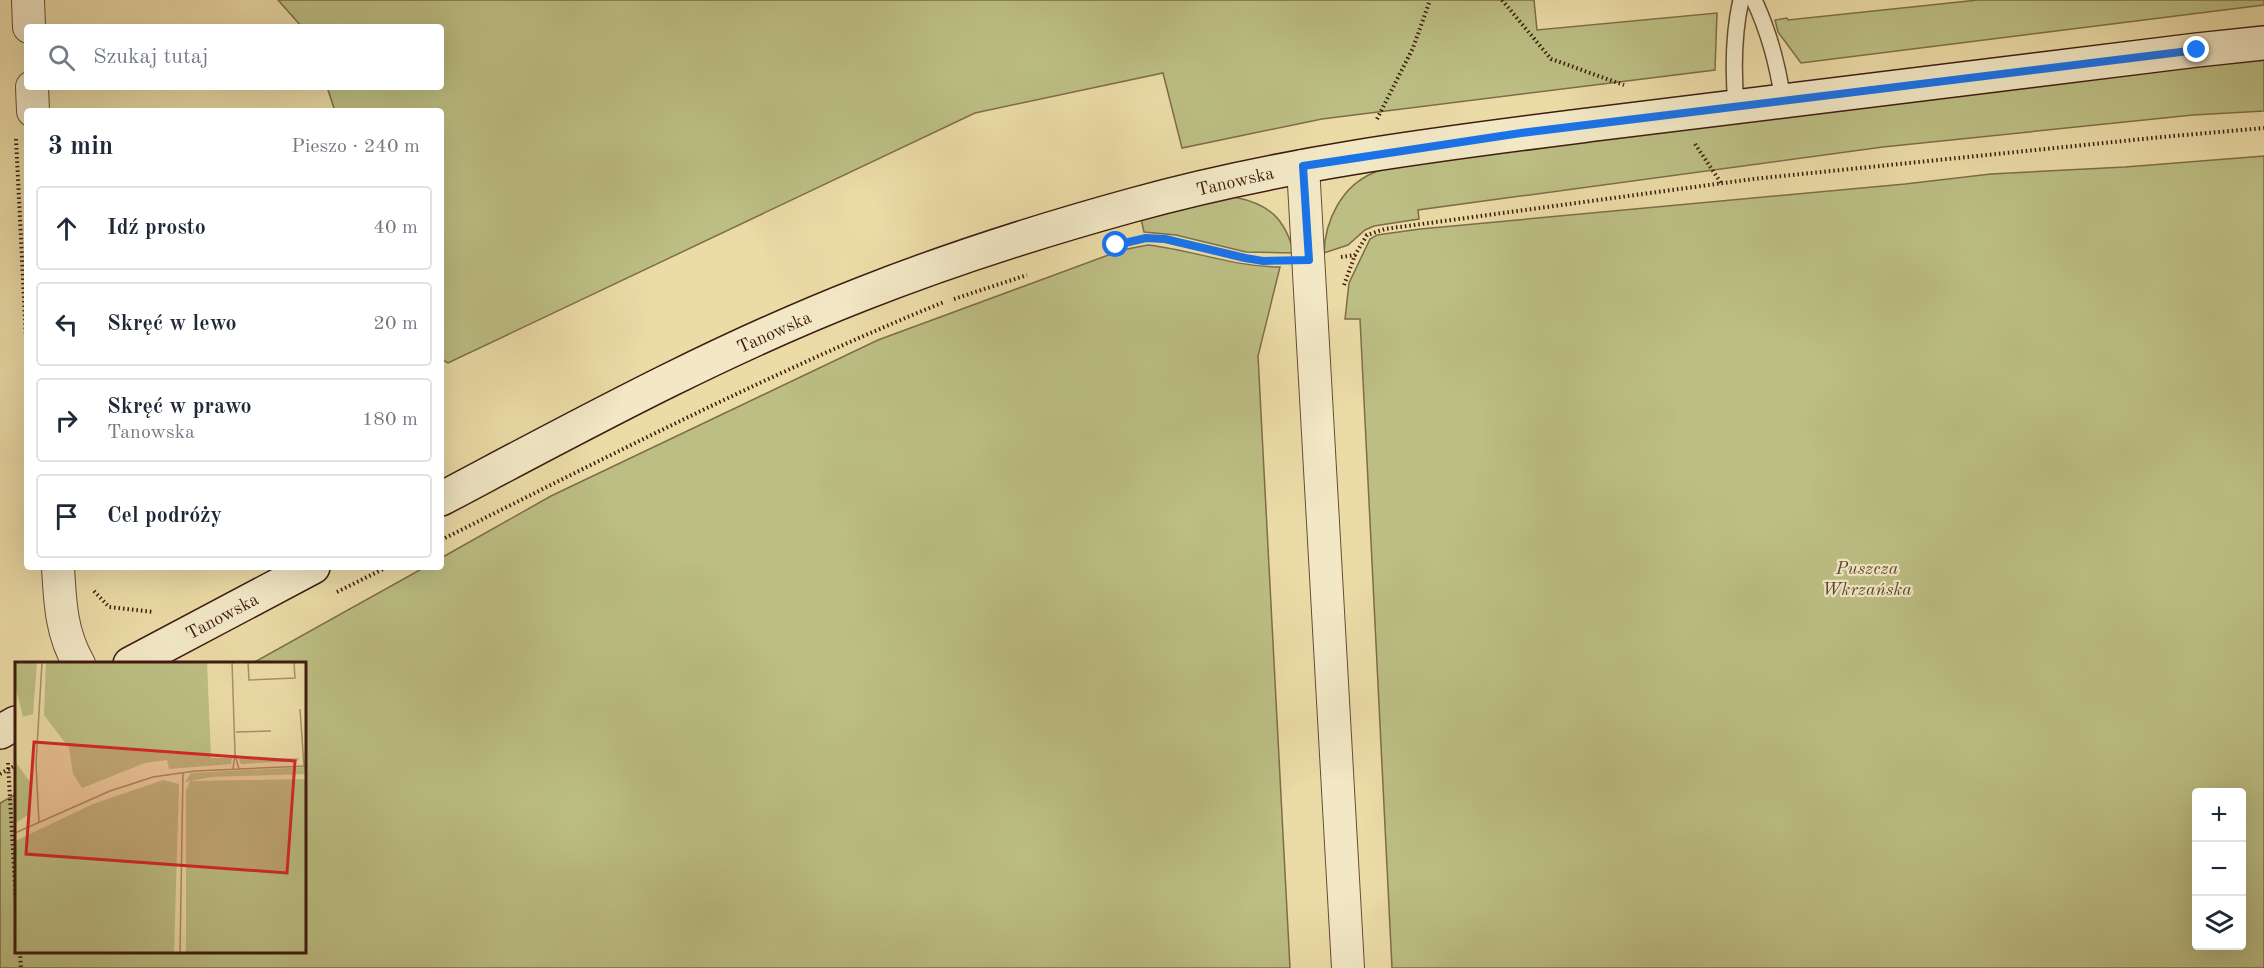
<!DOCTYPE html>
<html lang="pl">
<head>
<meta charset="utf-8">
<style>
  :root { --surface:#fff; --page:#f2f2f3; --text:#1f2937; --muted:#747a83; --line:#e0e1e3 }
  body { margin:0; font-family:"Old Standard TT",serif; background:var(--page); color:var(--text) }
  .controls { position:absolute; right:18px; bottom:18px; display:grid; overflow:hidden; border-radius:6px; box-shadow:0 6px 24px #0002 }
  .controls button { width:54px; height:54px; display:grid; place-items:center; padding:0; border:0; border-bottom:2px solid var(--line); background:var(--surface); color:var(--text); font:30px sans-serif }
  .stop { position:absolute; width:18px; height:18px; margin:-14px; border:4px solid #1a73e8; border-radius:50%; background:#fff }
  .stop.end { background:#1a73e8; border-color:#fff; box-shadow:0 2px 6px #0008 }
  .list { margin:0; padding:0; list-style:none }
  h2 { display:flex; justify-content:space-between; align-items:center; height:78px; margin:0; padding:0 24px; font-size:26px }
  h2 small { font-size:20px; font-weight:400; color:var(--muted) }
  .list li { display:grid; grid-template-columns:39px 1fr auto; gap:18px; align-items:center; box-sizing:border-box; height:84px; margin:0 12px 12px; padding:0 12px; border:2px solid var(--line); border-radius:6px }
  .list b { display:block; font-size:22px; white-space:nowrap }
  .list p { margin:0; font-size:20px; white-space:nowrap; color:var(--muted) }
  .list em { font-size:20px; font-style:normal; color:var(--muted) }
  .icon { flex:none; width:33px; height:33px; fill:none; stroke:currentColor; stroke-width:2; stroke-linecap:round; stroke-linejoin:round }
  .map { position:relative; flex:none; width:2264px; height:968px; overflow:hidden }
  .search { position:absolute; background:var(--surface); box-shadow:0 6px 24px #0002; left:24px; top:24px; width:420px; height:66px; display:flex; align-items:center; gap:15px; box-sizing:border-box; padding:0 21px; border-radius:6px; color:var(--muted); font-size:22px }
  .panel { position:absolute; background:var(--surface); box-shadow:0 6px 24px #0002; left:24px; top:108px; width:420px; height:462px; border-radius:6px }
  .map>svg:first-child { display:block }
  .green { fill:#bcbe83; stroke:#7e6d49; stroke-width:1.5; fill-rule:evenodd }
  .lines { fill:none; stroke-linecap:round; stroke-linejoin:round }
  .service-casing { stroke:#6a4c35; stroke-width:18 }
  .minor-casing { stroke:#6a4c35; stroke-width:34 }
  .secondary-casing { stroke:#3f1c0f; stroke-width:36 }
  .path { stroke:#3f1c0f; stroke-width:4; stroke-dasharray:1.5 3; stroke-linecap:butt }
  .service { stroke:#f2e8c6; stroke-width:15 }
  .minor { stroke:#f2e8c6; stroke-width:32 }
  .secondary { stroke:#f2e8c6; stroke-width:33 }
  .route { stroke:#1a73e8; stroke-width:8 }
  .labels { text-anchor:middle; stroke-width:4.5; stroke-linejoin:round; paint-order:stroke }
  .street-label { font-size:18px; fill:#3f1c0f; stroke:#f2e8c6 }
  .park-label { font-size:18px; font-style:italic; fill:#5e442c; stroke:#f2e8c6 }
  .inset-road { fill:none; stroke:#a68f6a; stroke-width:1.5 }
  .view { fill:#d62828; fill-opacity:0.15; stroke:#d62828; stroke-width:3 }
  .inset-edge { fill:none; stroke:#3f1c0f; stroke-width:3 }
</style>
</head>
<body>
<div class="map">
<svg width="2264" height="968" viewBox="0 0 2264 968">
  <rect width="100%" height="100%" fill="#ebdba7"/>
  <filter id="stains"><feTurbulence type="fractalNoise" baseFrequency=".00333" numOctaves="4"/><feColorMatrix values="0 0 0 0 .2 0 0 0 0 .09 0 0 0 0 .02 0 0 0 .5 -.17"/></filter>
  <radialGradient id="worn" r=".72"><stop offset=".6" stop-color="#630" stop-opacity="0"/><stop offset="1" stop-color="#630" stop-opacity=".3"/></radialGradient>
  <!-- green -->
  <g class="green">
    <polygon points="278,0 1534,0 1537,30 1717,13 1715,70 1322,119 1182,148 1163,73 975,113 448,363 441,359 441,111 335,111 327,87 441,87 441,27 302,27"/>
    <polygon points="1978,0 2264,0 2264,5 1801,63 1778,32 1775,20 1787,18 1788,20"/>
    <path d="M 2264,58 L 2264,111 L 2193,115 L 1883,147 L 1418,210 L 1419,219 L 1374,226 L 1365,230 L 1348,245 L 1324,253 C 1325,220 1342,186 1373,173 C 1385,168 1398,167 1410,164 L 1817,111 Z"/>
    <path d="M 2264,156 L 2264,968 L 1392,968 L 1360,319 L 1345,319 L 1349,283 L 1370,239 L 1377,235 L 1420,229 L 1905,184 L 1991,174 L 2125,167 ZM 2196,792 L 2242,792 L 2242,946 L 2196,946 Z"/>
    <path d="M 1234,197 C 1270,204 1285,219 1294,253 L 1246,252 L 1176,235 L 1144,232 L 1141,219 L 1192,205 Z"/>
    <path d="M 1148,245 C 1193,250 1234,267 1280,267 L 1258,356 L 1290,968 L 0,968 L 0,803 L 16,794 L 16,952 L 304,952 L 304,664 L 253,663 L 425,567 L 441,567 L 441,558 L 551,496 L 878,340 L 1122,250 Z"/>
  </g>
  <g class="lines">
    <!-- service casing -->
    <g class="service-casing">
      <g id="service">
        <path d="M 1754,0 C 1769,32 1778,66 1783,101"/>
        <path d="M 1736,106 C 1733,70 1733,35 1741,0"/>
      </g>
    </g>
    <!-- minor casing -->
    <g class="minor-casing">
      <g id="minor">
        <polyline points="28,0 29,27"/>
        <polyline points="32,87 33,111"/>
        <polyline points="1303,166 1348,968"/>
        <path d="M 58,567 C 60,602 61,633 79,664"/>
      </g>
    </g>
    <!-- secondary casing -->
    <g class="secondary-casing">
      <g id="secondary">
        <path d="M 441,499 C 579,426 716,351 862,294 C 951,259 1042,230 1133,205 C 1287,162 1446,143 1604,123 C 1801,97 1999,74 2197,50 L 2264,43"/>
        <polyline points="130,664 313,567"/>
        <polyline points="0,732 16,723"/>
      </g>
    </g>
    <!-- path -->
    <g class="path">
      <polyline points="1502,0 1551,59 1624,85"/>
      <polyline points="1377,119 1413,48 1430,0"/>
      <polyline points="16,139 27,359"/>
      <polyline points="1695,144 1721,183"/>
      <path d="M 1146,239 C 1190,241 1232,261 1277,260"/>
      <polyline points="1341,257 1355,255 1367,235 1385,229 1753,179 2162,137 2264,128"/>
      <polyline points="1344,285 1355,255"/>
      <polyline points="954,299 1027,275"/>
      <path d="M 441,540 C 607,457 772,372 944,302"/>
      <polyline points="94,591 109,607 154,612"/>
      <polyline points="337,592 387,567"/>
      <polyline points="8,763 16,903"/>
      <polyline points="0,774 16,765"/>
      <polyline points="20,952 21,968"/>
    </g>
    <!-- service -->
    <use href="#service" class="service"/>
    <!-- minor -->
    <use href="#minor" class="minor"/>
    <!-- secondary -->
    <use href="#secondary" class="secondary"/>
  </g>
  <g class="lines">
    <!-- route -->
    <polyline class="route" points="1116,245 1146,238 1165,239 1245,258 1263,261 1309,260 1303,166 1521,133 2197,50"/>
  </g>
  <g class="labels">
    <!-- street labels -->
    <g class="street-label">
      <text transform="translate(1235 181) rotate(-13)" y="6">Tanowska</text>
      <text transform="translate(774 332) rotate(-24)" y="6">Tanowska</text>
      <text transform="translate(222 616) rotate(-28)" y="6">Tanowska</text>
    </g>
    <!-- park labels -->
    <g class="park-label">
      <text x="1867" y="574">Puszcza<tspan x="1867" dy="21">Wkrzańska</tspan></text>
    </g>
  </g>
  <!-- overview -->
  <g transform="translate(15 662)">
    <rect width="291" height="291" fill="#ebdba7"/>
    <path d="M 0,0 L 22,0 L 18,52 L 8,55 L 0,23 ZM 31,0 L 192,0 L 196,96 L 217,96 L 216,102 L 154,107 L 152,98 L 130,101 L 67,126 L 58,112 L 54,86 L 29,53 ZM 284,96 L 283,99 L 226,102 L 224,97 ZM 0,99 L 15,120 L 14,152 L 0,162 ZM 291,105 L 291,112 L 196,115 L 170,120 L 176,111 ZM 291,117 L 291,291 L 171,291 L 171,128 L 175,119 ZM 148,118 L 164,122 L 159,291 L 0,291 L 0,179 L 78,142 Z" fill="#bcbe83"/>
    <path class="inset-road" d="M 217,0 L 220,92M 233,0 L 234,18 L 280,16 L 279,0M 285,47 L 289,104M 221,70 L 256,69M 218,107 L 220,92 L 224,107M 24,160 L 21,102 L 27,0M 0,171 L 95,129 L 138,115 L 180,109 L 291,104M 165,291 L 168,110"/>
    <path class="view" d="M 19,80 L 280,99 L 272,211 L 11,192 Z"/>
    <rect width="291" height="291" class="inset-edge"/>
  </g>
  <rect width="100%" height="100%" filter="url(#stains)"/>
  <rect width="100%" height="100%" fill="url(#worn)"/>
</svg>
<div class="controls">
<button>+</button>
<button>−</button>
<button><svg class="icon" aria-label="layers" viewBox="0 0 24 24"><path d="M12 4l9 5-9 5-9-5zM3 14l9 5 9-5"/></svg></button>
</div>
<div class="stop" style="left:1116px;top:245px"></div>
<div class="stop end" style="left:2197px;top:50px"></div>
<div class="search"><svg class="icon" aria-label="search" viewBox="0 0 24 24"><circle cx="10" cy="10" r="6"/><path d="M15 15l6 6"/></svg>Szukaj tutaj</div>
<section class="panel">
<h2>3 min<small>Pieszo · 240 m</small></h2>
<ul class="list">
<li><svg class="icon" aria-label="ahead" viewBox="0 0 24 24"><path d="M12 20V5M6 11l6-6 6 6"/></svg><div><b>Idź prosto</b></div><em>40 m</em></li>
<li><svg class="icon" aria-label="left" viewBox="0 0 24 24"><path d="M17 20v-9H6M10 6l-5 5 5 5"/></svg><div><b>Skręć w lewo</b></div><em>20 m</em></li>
<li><svg class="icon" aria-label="right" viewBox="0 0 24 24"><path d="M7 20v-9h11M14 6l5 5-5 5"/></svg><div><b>Skręć w prawo</b><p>Tanowska</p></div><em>180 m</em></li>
<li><svg class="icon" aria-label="arrive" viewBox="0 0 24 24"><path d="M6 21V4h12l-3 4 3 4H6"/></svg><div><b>Cel podróży</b></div></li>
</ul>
</section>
</div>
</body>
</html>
